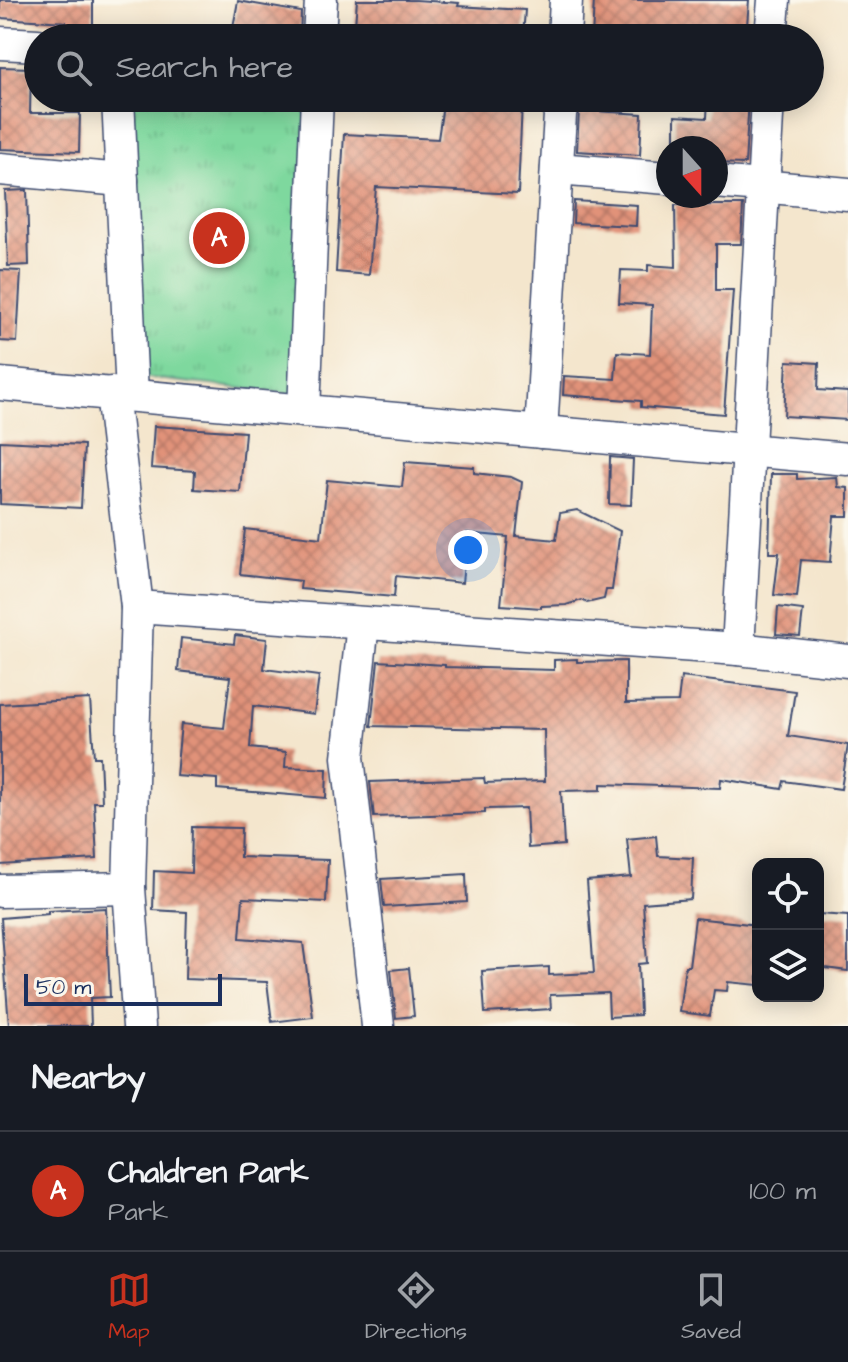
<!DOCTYPE html>
<html lang="en">
<head>
<meta charset="utf-8">
<style>
  :root { --surface:#171b24; --page:#20242c; --text:#f1f3f6; --muted:#9ea1a6; --line:#363941; --accent:#c8321e }
  body { margin:0; font-family:"Architects Daughter",sans-serif; background:var(--page); color:var(--text) }
  .controls { position:absolute; right:24px; bottom:24px; display:grid; overflow:hidden; border-radius:16px; box-shadow:0 4px 20px #0003 }
  .controls button { width:72px; height:72px; display:grid; place-items:center; padding:0; border:0; border-bottom:2px solid var(--line); background:var(--surface); color:var(--text); font:40px sans-serif }
  .compass { position:absolute; left:656px; top:136px; width:72px; height:72px; border-radius:50%; background:var(--surface); box-shadow:0 4px 20px #0003; rotate:159deg }
  .scale { position:absolute; left:24px; bottom:20px; width:198px; box-sizing:border-box; padding-left:8px; border:4px solid #1b2f5e; border-top:0; font-size:22px; line-height:28px; white-space:nowrap; color:#1b2f5e; -webkit-text-stroke:6px #fbf7ec; paint-order:stroke }
  .you { position:absolute; left:468px; top:550px; width:28px; height:28px; margin:-20px; border:6px solid #fff; border-radius:50%; background:#1a73e8; box-shadow:0 0 0 12px #1a73e833 }
  .badge { display:grid; place-items:center; width:52px; height:52px; border-radius:50%; background:var(--accent); color:#fff; font-size:26px; font-weight:700 }
  .pin { position:absolute; translate:-50% -50%; border:4px solid #fff; box-shadow:0 2px 8px #0006 }
  .list { margin:0; padding:0; list-style:none }
  h2 { display:flex; justify-content:space-between; align-items:center; height:104px; margin:0; padding:0 32px; font-size:34px }
  h2 small { font-size:26px; font-weight:400; color:var(--muted) }
  .list li { display:grid; grid-template-columns:52px 1fr auto; gap:24px; align-items:center; box-sizing:border-box; height:120px; padding:0 32px; border-top:2px solid var(--line) }
  .list b { display:block; font-size:30px; white-space:nowrap }
  .list p { margin:0; font-size:26px; white-space:nowrap; color:var(--muted) }
  .list em { font-size:26px; font-style:normal; color:var(--muted) }
  .icon { flex:none; width:44px; height:44px; fill:none; stroke:currentColor; stroke-width:2; stroke-linecap:round; stroke-linejoin:round }
  .map { position:relative; flex:none; width:848px; height:1026px; overflow:hidden }
  .search { position:absolute; background:var(--surface); box-shadow:0 4px 20px #0003; left:24px; right:24px; top:24px; height:88px; display:flex; align-items:center; gap:20px; box-sizing:border-box; padding:0 28px; border-radius:44px; color:var(--muted); font-size:30px }
  .sheet { height:224px; background:var(--surface) }
  nav { display:flex; justify-content:space-around; align-items:center; box-sizing:border-box; height:112px; border-top:2px solid var(--line); background:var(--surface); font-size:22px; color:var(--muted) }
  nav a { display:grid; justify-items:center; gap:4px }
  nav .on { color:var(--accent) }
  .map>svg:first-child { display:block }
  .park { fill:url(#park-tufts); stroke:#4c847e; stroke-width:2 }
  .building { fill:url(#building-cross-hatch) }
  .lines { fill:none; stroke-linecap:round; stroke-linejoin:round }
  .minor-casing { stroke:#3c4a6f; stroke-width:35 }
  .minor { stroke:#fff; stroke-width:32 }
</style>
</head>
<body>
<div class="map">
<svg width="848" height="1026" viewBox="0 0 848 1026">
  <defs>
    <pattern id="park-tufts" width="24" height="20" patternUnits="userSpaceOnUse" patternTransform="scale(2)"><rect width="24" height="20" fill="#7ed89e"/><path d="M3 7l-1-3M5 7V3M7 7l1-3M15 17l-1-3M17 17v-4M19 17l1-3" fill="none" stroke="#6cba8a"/></pattern>
    <pattern id="building-cross-hatch" width="8" height="8" patternUnits="userSpaceOnUse" patternTransform="scale(2)"><rect width="8" height="8" fill="#e19279"/><path d="M0 0l8 8M0 8l8-8" fill="none" stroke="#b67866"/></pattern>
  </defs>
  <rect width="100%" height="100%" fill="#fbf7ec"/>
  <filter id="ink" filterUnits="userSpaceOnUse"><feTurbulence type="fractalNoise" baseFrequency=".0125" numOctaves="2"/><feDisplacementMap in="SourceGraphic" scale="16" xChannelSelector="R" yChannelSelector="G"/><feConvolveMatrix kernelMatrix="1 2 1 2 8 2 1 2 1" color-interpolation-filters="sRGB"/></filter>
  <filter id="wash" filterUnits="userSpaceOnUse"><feTurbulence type="fractalNoise" baseFrequency=".006" numOctaves="4" result="noise"/><feDisplacementMap in="SourceGraphic" scale="32" xChannelSelector="R" yChannelSelector="G"/><feGaussianBlur stdDeviation="1.8" result="paint"/><feColorMatrix in="noise" values="0 0 0 0 0 0 0 0 0 0 0 0 0 0 0 0 0 1.4 0 .05"/><feComposite in="paint" operator="in"/></filter>
  <g filter="url(#wash)">
    <rect width="100%" height="100%" fill="#f4e6cd"/>
    <!-- park -->
    <polygon class="park" points="127,98 307,98 300,395 140,377"/>
    <g id="blocks">
      <!-- building -->
      <g class="building">
        <polygon points="0,0 93,0 93,28 66,28 66,22 0,18"/>
        <polygon points="357,0 416,0 459,3 458,6 525,10 523,36 354,38"/>
        <polygon points="594,0 749,0 746,38 592,38"/>
        <polygon points="238,1 301,12 300,38 231,38"/>
        <polygon points="0,67 31,68 30,113 80,113 79,152 0,149"/>
        <polygon points="444,98 484,98 483,102 522,103 518,194 376,187 369,275 336,272 344,134 438,139"/>
        <polygon points="708,98 749,98 745,164 716,163 716,148 675,148 675,116 707,118"/>
        <polygon points="579,110 642,114 640,155 577,151"/>
        <polygon points="27,190 29,265 8,266 5,191"/>
        <polygon points="574,201 637,205 636,226 573,223"/>
        <polygon points="675,205 743,205 741,244 716,244 716,290 733,290 724,414 641,407 641,401 563,395 564,376 615,379 617,352 650,354 652,305 619,303 621,270 648,271 648,265 676,267"/>
        <polygon points="0,270 21,271 17,342 0,341"/>
        <polygon points="787,361 819,363 818,390 848,392 848,420 784,416"/>
        <polygon points="154,426 245,432 240,492 194,489 195,471 151,468"/>
        <polygon points="0,441 84,445 81,508 0,504"/>
        <polygon points="610,457 633,459 631,505 609,504"/>
        <polygon points="405,462 474,467 474,473 511,477 522,482 516,536 556,540 560,513 577,510 620,531 612,590 606,590 604,599 587,603 582,600 566,605 541,606 541,608 501,605 508,537 467,533 462,583 396,576 394,597 300,589 301,581 240,574 245,529 321,538 327,480 402,487"/>
        <polygon points="771,474 797,474 797,479 837,477 838,487 848,488 848,516 834,516 830,562 801,560 797,597 774,595 779,553 769,553"/>
        <polygon points="778,607 803,610 800,636 776,634"/>
        <polygon points="235,635 267,639 264,669 319,676 314,714 253,706 250,748 286,752 285,767 327,769 326,798 217,789 217,779 176,776 181,724 224,728 230,677 178,671 181,638 234,644"/>
        <polygon points="577,659 577,662 626,661 626,703 678,702 681,677 795,691 788,736 848,745 841,789 784,781 782,789 721,779 720,788 601,784 601,790 561,791 564,845 528,848 526,808 485,809 485,813 374,817 370,782 484,778 485,783 545,781 544,730 371,726 378,661 445,665 445,667 554,670 554,660"/>
        <polygon points="90,699 94,757 100,757 102,802 94,802 97,859 0,865 0,704"/>
        <polygon points="192,827 241,828 240,857 328,860 326,902 243,898 240,938 303,943 313,1017 272,1022 267,982 185,979 187,912 153,910 154,871 191,873"/>
        <polygon points="656,836 658,856 693,858 691,899 643,903 647,963 638,964 640,1015 609,1017 608,993 550,995 551,1009 485,1013 482,971 549,967 549,975 594,973 587,881 631,877 627,839"/>
        <polygon points="466,874 467,902 384,907 381,879"/>
        <polygon points="106,908 110,997 90,998 91,1026 9,1026 1,918 48,914 48,911"/>
        <polygon points="818,914 848,916 848,971 818,967"/>
        <polygon points="695,918 758,925 758,985 728,982 727,991 714,990 710,1016 679,1012 685,966 689,966"/>
        <polygon points="409,968 414,1016 396,1018 391,970"/>
      </g>
    </g>
  </g>
  <g filter="url(#ink)">
    <use href="#blocks" fill-opacity="0" stroke="#3c4a6f" stroke-width="2"/>
    <g class="lines">
      <!-- minor casing -->
      <g class="minor-casing">
        <g id="minor">
          <polyline points="319,38 321,0"/>
          <polyline points="564,38 566,0"/>
          <polyline points="771,38 774,0"/>
          <polyline points="0,43 38,45"/>
          <polyline points="118,98 132,395"/>
          <polyline points="0,169 122,180"/>
          <polyline points="557,169 668,178"/>
          <polyline points="716,182 848,194"/>
          <polyline points="0,384 848,459"/>
          <polyline points="112,393 137,607 129,888 139,1026"/>
          <polyline points="304,411 317,98"/>
          <polyline points="541,432 561,98"/>
          <polyline points="137,607 738,649 848,661"/>
          <polyline points="363,624 348,757 378,1026"/>
          <polyline points="738,649 768,98"/>
          <polyline points="0,891 129,888"/>
        </g>
      </g>
      <!-- minor -->
      <use href="#minor" class="minor"/>
    </g>
  </g>
</svg>
<div class="controls">
<button><svg class="icon" aria-label="locate" viewBox="0 0 24 24"><circle cx="12" cy="12" r="6"/><path d="M12 2v4M12 18v4M2 12h4M18 12h4"/></svg></button>
<button><svg class="icon" aria-label="layers" viewBox="0 0 24 24"><path d="M12 4l9 5-9 5-9-5zM3 14l9 5 9-5"/></svg></button>
</div>
<svg class="compass" viewBox="-18 -18 36 36"><path d="M0-13l5 13h-10z" fill="#e53935"/><path d="M0 13l5-13h-10z" fill="#9ea1a6"/></svg>
<div class="scale">50 m</div>
<div class="you"></div>
<div class="pin badge" style="left:219px;top:238px">A</div>
<div class="search"><svg class="icon" aria-label="search" viewBox="0 0 24 24"><circle cx="10" cy="10" r="6"/><path d="M15 15l6 6"/></svg>Search here</div>
</div>
<section class="sheet">
<h2>Nearby<small></small></h2>
<ul class="list">
<li><span class="badge">A</span><div><b>Chaldren Park</b><p>Park</p></div><em>100 m</em></li>
</ul>
</section>
<nav>
<a class="on"><svg class="icon" aria-label="map" viewBox="0 0 24 24"><path d="M3 6l6-2 6 2 6-2v14l-6 2-6-2-6 2zM9 4v14M15 6v14"/></svg>Map</a>
<a><svg class="icon" aria-label="directions" viewBox="0 0 24 24"><path d="M12 3l9 9-9 9-9-9zM9 14v-3h6M13 9l2 2-2 2"/></svg>Directions</a>
<a><svg class="icon" aria-label="saved" viewBox="0 0 24 24"><path d="M7 4h10v16l-5-4-5 4z"/></svg>Saved</a>
</nav>
</body>
</html>
